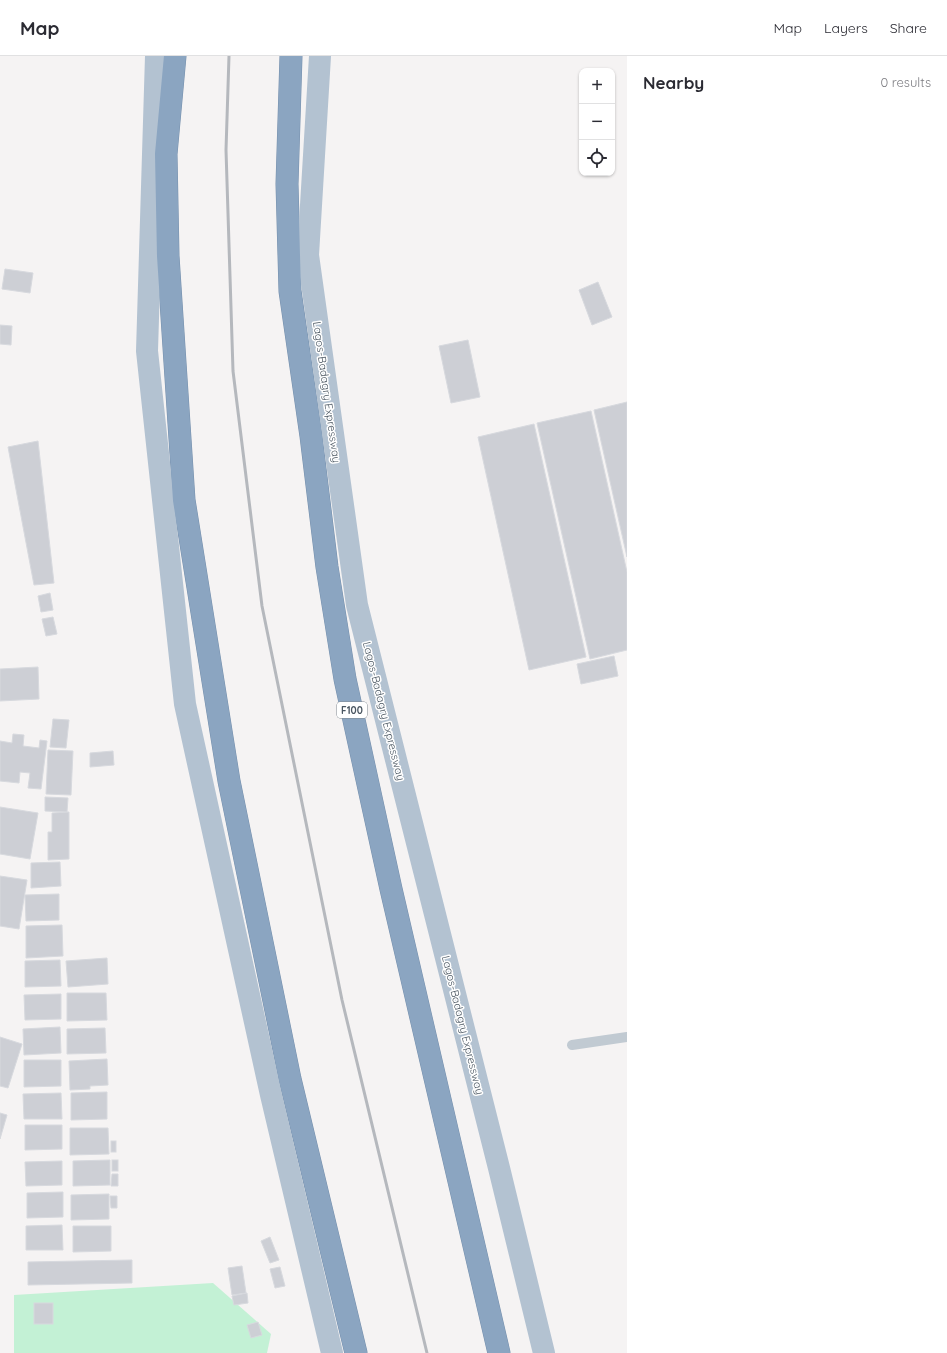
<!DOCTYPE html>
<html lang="en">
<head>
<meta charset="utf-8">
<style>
  :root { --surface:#fff; --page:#f2f2f3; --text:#2b2b33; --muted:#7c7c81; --line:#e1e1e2 }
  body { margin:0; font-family:Quicksand,sans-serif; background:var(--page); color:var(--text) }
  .controls { position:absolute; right:12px; top:12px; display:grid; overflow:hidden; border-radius:8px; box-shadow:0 1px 3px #0004 }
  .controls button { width:36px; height:36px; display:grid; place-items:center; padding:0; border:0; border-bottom:1px solid var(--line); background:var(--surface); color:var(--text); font:20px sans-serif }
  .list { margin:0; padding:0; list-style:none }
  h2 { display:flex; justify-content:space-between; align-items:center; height:52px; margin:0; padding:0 16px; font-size:17px }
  h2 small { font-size:13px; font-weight:400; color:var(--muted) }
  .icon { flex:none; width:22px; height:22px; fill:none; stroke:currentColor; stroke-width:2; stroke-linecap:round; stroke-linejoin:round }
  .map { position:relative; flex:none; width:627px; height:1297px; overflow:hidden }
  header { display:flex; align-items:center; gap:24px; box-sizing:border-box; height:56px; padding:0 20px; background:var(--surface); border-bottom:1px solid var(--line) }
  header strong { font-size:19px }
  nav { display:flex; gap:22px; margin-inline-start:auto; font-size:14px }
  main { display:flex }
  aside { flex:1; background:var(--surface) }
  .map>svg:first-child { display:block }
  .green { fill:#c3f1d5 }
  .building { fill:#cdcfd5; stroke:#d7d9de }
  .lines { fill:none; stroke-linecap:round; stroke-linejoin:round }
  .highway-casing { stroke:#7690ad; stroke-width:23 }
  .lane { stroke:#c1cad2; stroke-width:10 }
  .primary { stroke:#b3c2d1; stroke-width:22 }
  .highway { stroke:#8ba5c1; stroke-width:22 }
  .rail { stroke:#b5b8bd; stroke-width:3 }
  .labels { text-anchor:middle; stroke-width:3; stroke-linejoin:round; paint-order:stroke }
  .shield { fill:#fff; stroke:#808990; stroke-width:1 }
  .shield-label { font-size:10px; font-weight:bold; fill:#4a5661 }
  .street-label { font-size:11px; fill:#4a5661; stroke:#fff }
</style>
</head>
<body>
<header>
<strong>Map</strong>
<nav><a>Map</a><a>Layers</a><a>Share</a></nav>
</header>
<main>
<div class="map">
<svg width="627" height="1297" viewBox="0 0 627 1297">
  <rect width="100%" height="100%" fill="#f5f3f3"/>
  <!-- green -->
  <polygon class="green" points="213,1227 271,1278 267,1297 14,1297 14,1239"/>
  <!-- building -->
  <g class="building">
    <polygon points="5,213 33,217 30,237 2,233"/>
    <polygon points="598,226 612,261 592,269 579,234"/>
    <polygon points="0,269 12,270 11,289 0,288"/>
    <polygon points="468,284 480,341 451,347 439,290"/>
    <polygon points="627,346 627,501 594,354"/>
    <polygon points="591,355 627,516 627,594 590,603 537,367"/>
    <polygon points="534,368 586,601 529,614 478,381"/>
    <polygon points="38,385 54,527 34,529 8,391"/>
    <polygon points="50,537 53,554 41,556 38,540"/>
    <polygon points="53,561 57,578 46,580 42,563"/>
    <polygon points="614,600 618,620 581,628 577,608"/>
    <polygon points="38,611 39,643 0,645 0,613"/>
    <polygon points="53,663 69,664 66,692 50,691"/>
    <polygon points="13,678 24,679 23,690 39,692 40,684 47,685 41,733 28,732 30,717 20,716 19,727 0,725 0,685 12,687"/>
    <polygon points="48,694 73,695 71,739 46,738"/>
    <polygon points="113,695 114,709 90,711 90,697"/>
    <polygon points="45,741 68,742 67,756 45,755"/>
    <polygon points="0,751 38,757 30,803 0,798"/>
    <polygon points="69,756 69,803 48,804 48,776 52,776 52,757"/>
    <polygon points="60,806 61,830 31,832 31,807"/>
    <polygon points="0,820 27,824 19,873 0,870"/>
    <polygon points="59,838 59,864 26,865 25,839"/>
    <polygon points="62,869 63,900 26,902 26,870"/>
    <polygon points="107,902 108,928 68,931 66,905"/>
    <polygon points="60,904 61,930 25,931 25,905"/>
    <polygon points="67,937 106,937 107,964 67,965"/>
    <polygon points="61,938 61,963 25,964 24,939"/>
    <polygon points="60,971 61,997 24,999 23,973"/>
    <polygon points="105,972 106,997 67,998 67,973"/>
    <polygon points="0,981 22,988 8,1032 0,1030"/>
    <polygon points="107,1003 108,1029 90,1030 90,1033 70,1034 69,1005"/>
    <polygon points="24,1004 61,1004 61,1030 24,1031"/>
    <polygon points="107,1036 107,1063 71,1064 71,1037"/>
    <polygon points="61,1037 62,1063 24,1063 23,1038"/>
    <polygon points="0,1057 7,1059 0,1083"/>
    <polygon points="25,1069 62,1069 62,1093 25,1094"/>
    <polygon points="70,1072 108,1072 109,1098 70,1099"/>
    <rect x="111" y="1085" width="5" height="11"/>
    <polygon points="110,1104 110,1129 73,1130 73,1105"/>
    <rect x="112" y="1104" width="6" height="11"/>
    <polygon points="62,1105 62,1129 26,1130 25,1106"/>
    <polygon points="112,1118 118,1118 118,1130 111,1130"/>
    <polygon points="63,1136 63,1161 27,1162 27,1137"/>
    <polygon points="109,1138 109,1163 71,1164 71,1139"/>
    <polygon points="110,1140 117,1140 117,1152 111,1152"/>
    <polygon points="62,1169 63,1194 26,1194 26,1170"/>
    <polygon points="73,1170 111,1170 111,1195 73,1196"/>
    <polygon points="270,1181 279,1204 270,1207 261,1185"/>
    <polygon points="132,1204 132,1227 28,1229 28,1206"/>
    <polygon points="242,1210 246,1237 232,1239 228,1212"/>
    <polygon points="280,1211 285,1230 275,1232 270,1213"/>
    <polygon points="247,1237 248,1247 234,1249 232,1240"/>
    <rect x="34" y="1247" width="19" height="21"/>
    <polygon points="258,1266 262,1279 251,1282 247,1269"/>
  </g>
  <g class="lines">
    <!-- highway casing -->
    <g class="highway-casing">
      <g id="highway">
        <polyline points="175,0 166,98 168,200 184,444 229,725 290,1023 356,1297"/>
        <polyline points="291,0 287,128 290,235 311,380 327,511 345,623 391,833 499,1297"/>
      </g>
    </g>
    <!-- lane -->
    <polyline class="lane" points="572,989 627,981"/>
    <!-- primary -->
    <g class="primary">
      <polyline points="156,0 147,295 185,648 271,1039 332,1297"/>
      <polyline points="320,0 308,199 357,549 499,1112 544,1297"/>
    </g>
    <!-- highway -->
    <use href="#highway" class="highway"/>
    <!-- rail -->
    <polyline class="rail" points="229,0 226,94 233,315 262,550 342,944 427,1297"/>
  </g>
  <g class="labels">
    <!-- shield labels -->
    <rect class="shield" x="337" y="646" width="30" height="16" rx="3"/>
    <g class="shield-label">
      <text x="352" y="658">F100</text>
    </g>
    <!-- street labels -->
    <g class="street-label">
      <text transform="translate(327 336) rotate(82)" y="4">Lagos-Badagry Expressway</text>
      <text transform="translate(384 655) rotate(76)" y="4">Lagos-Badagry Expressway</text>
      <text transform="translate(463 969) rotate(76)" y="4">Lagos-Badagry Expressway</text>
    </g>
  </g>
</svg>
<div class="controls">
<button>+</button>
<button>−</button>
<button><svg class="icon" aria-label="locate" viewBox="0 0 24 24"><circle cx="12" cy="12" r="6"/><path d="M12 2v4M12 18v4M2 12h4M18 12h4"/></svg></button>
</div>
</div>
<aside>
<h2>Nearby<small>0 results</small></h2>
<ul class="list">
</ul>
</aside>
</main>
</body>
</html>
